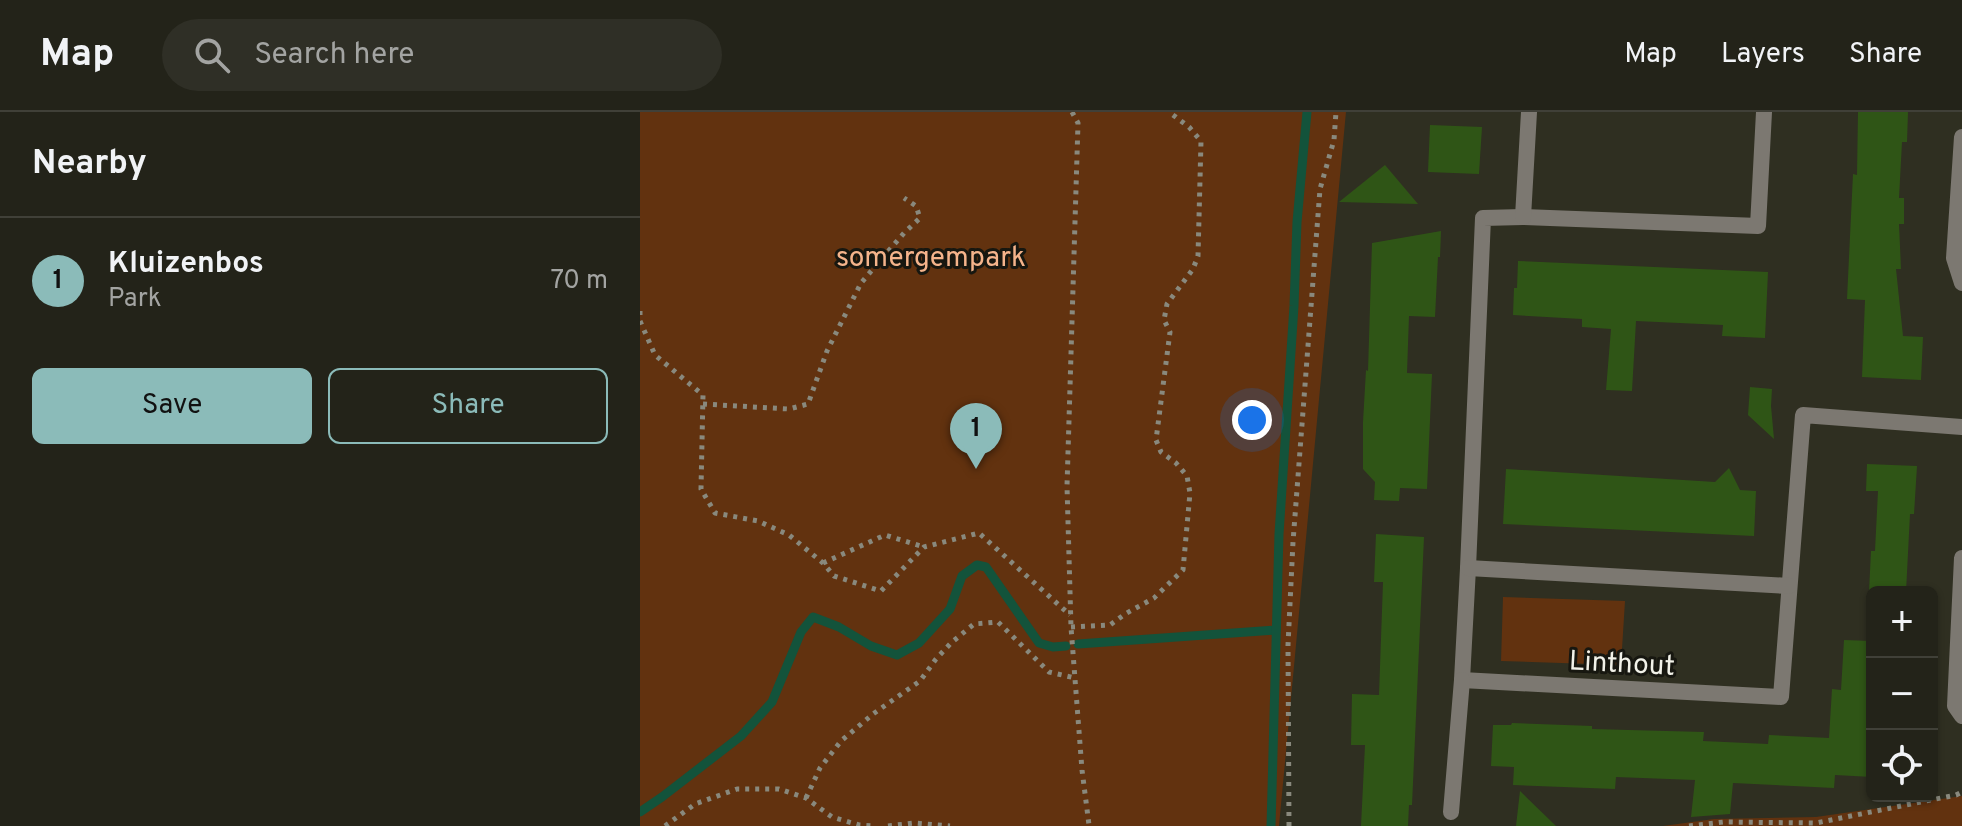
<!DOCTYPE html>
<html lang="en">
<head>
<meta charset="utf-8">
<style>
  :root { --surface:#232319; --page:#2f2f26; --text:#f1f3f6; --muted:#a3a4a2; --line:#404038; --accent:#8bbbb9 }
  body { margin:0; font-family:Overpass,sans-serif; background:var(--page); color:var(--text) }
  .controls { position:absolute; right:24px; bottom:24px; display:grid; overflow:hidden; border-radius:12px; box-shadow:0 2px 6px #0004 }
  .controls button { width:72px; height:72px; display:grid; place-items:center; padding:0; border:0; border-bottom:2px solid var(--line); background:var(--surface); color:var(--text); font:40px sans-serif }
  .you { position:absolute; left:612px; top:308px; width:28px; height:28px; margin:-20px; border:6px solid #fff; border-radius:50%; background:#1a73e8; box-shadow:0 0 0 12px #1a73e833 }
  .badge { display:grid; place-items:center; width:52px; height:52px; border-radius:50%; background:var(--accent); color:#111; font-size:26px; font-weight:700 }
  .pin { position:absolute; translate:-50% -66px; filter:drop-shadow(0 2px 4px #0008) }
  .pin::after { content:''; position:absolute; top:42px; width:28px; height:24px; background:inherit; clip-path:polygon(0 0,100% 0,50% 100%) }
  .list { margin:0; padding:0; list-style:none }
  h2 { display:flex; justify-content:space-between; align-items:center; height:104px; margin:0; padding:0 32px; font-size:34px }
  h2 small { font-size:26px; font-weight:400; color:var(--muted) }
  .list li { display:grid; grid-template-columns:52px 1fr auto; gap:24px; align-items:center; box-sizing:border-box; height:128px; padding:0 32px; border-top:2px solid var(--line) }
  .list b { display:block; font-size:30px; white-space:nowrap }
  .list p { margin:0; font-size:26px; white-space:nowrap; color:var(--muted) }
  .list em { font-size:26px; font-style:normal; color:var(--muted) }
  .actions { display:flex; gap:16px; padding:24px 32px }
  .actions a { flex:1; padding:18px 0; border:2px solid var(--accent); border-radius:12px; text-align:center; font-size:28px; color:var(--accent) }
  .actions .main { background:var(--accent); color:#111 }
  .icon { flex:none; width:44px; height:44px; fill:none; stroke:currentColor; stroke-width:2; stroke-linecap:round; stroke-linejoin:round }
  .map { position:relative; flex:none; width:1322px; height:714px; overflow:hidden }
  header { display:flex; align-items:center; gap:48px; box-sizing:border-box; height:112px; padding:0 40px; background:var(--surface); border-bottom:2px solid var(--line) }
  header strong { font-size:38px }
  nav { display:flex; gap:44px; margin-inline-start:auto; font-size:28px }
  .search { width:560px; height:72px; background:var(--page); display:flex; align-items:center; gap:20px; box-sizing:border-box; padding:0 28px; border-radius:44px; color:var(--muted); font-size:30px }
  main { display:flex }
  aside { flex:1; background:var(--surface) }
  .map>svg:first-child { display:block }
  .green { fill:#62320f }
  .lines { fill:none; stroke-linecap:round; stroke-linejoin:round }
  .stream { stroke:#13533b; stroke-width:9 }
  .building { fill:#2f5516 }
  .path { stroke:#89897d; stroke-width:5; stroke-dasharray:4 6; stroke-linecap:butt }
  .street { stroke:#7c7871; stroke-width:16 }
  .labels { text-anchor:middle; stroke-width:6; stroke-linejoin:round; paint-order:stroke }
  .park-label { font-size:28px; fill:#f5b48b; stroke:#171710 }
  .street-label { font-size:28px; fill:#f2f2e9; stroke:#171710 }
</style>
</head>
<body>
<header>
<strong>Map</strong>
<div class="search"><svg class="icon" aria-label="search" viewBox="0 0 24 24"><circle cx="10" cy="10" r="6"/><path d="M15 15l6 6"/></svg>Search here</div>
<nav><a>Map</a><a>Layers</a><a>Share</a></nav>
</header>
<main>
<aside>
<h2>Nearby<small></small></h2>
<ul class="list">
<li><span class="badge">1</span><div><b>Kluizenbos</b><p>Park</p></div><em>70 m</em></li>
</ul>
<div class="actions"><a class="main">Save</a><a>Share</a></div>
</aside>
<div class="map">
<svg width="1322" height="714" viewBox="0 0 1322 714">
  <rect width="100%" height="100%" fill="#2f2f21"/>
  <!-- green -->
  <g class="green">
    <polygon points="0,0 706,0 639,714 0,714"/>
    <polygon points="863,485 985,489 981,553 861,549"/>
    <polygon points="1322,684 1322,714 1023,714 1074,707 1176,705"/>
  </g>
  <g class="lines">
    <!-- stream -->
    <g class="stream">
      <polyline points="438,532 636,518"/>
      <polyline points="0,700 22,685 101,624 132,590 161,520 173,505 199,515 231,534 257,543 279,531 310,497 322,464 337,453 346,455 399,531 413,535 426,534"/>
      <polyline points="631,714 639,422 654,194 657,110 667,0"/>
    </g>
  </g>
  <!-- building -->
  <g class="building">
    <polygon points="1218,0 1268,0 1267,30 1262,30 1259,86 1264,86 1264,112 1259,112 1261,157 1256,157 1263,224 1283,225 1281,268 1222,265 1225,188 1207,187 1213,62 1217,63"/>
    <polygon points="790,13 842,15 839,62 788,60"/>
    <polygon points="745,53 778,92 699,90"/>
    <polygon points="801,119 800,145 798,145 795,205 769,204 767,261 792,262 787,377 760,376 759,389 734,388 735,370 723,357 723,310 726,258 728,259 732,131"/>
    <polygon points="878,149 1128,160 1125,226 1082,224 1083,213 996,209 992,279 966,278 971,217 942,215 942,207 873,203 874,176 877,176"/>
    <polygon points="1110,275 1132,277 1131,294 1134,327 1108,303"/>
    <polygon points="1227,352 1277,354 1274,402 1270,402 1266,480 1229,480 1231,439 1235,439 1238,379 1226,379"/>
    <polygon points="1089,356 1100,378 1116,379 1114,424 863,412 866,357 1075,370"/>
    <polygon points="736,422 784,425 772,693 769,693 768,714 721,714 725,633 711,633 712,582 739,583 743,470 734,470"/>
    <polygon points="1204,528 1232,529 1232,665 1195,663 1194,676 1093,671 1090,702 1051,705 1055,668 976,665 975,677 873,673 874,655 851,654 853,613 871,613 872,611 952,614 952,617 1064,620 1063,629 1128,632 1129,623 1189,626 1192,577 1201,578"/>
    <polygon points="880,679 916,714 876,714"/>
  </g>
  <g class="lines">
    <!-- path -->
    <g class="path">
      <polyline points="432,0 438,11 427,374 431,515 442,658 449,713 451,714"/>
      <polyline points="0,199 0,209 15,243 63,283 61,377 75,401 118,409 149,423 183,451 194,464 241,479 284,435 339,421 430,503"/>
      <polyline points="63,292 149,297 168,292 187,239 221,171 264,121 280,106 276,94 264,86"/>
      <polyline points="183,451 245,423 284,435"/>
      <polyline points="431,515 470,513 485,502 514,486 543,458 550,381 547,364 536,351 521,340 516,328 530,220 524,208 527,192 553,157 558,144 561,29 549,15 529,0"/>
      <polyline points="166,686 180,656 201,629 233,602 280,569 296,547 311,531 334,512 358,510 409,560 435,566"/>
      <polyline points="25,714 55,692 97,677 139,677 166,686 192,705 219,713 235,714"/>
      <polyline points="248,714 274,711 310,714"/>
      <polyline points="649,714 648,533 653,430 680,77 694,28 696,0"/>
      <polyline points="1049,714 1084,710 1176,711 1316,683 1322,680"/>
    </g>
    <!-- street -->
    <g class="street">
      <polyline points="1124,0 1118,114 883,105 843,106 828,456 822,568 1141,585 1163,303 1322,315"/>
      <polyline points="1322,25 1314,146 1322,171"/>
      <polyline points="883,105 889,0"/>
      <polyline points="1322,446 1315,594 1322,604"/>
      <polyline points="828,456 1149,474"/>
      <polyline points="811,700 822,568"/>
    </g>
  </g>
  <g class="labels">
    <!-- park labels -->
    <g class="park-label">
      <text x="291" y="154">somergempark</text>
    </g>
    <!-- street labels -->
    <g class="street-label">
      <text transform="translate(982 550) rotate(3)" y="10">Linthout</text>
    </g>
  </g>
</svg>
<div class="controls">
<button>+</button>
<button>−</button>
<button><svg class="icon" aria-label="locate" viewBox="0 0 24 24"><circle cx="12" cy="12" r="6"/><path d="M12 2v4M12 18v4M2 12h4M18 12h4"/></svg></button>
</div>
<div class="you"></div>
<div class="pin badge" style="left:336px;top:357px">1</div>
</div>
</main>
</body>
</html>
